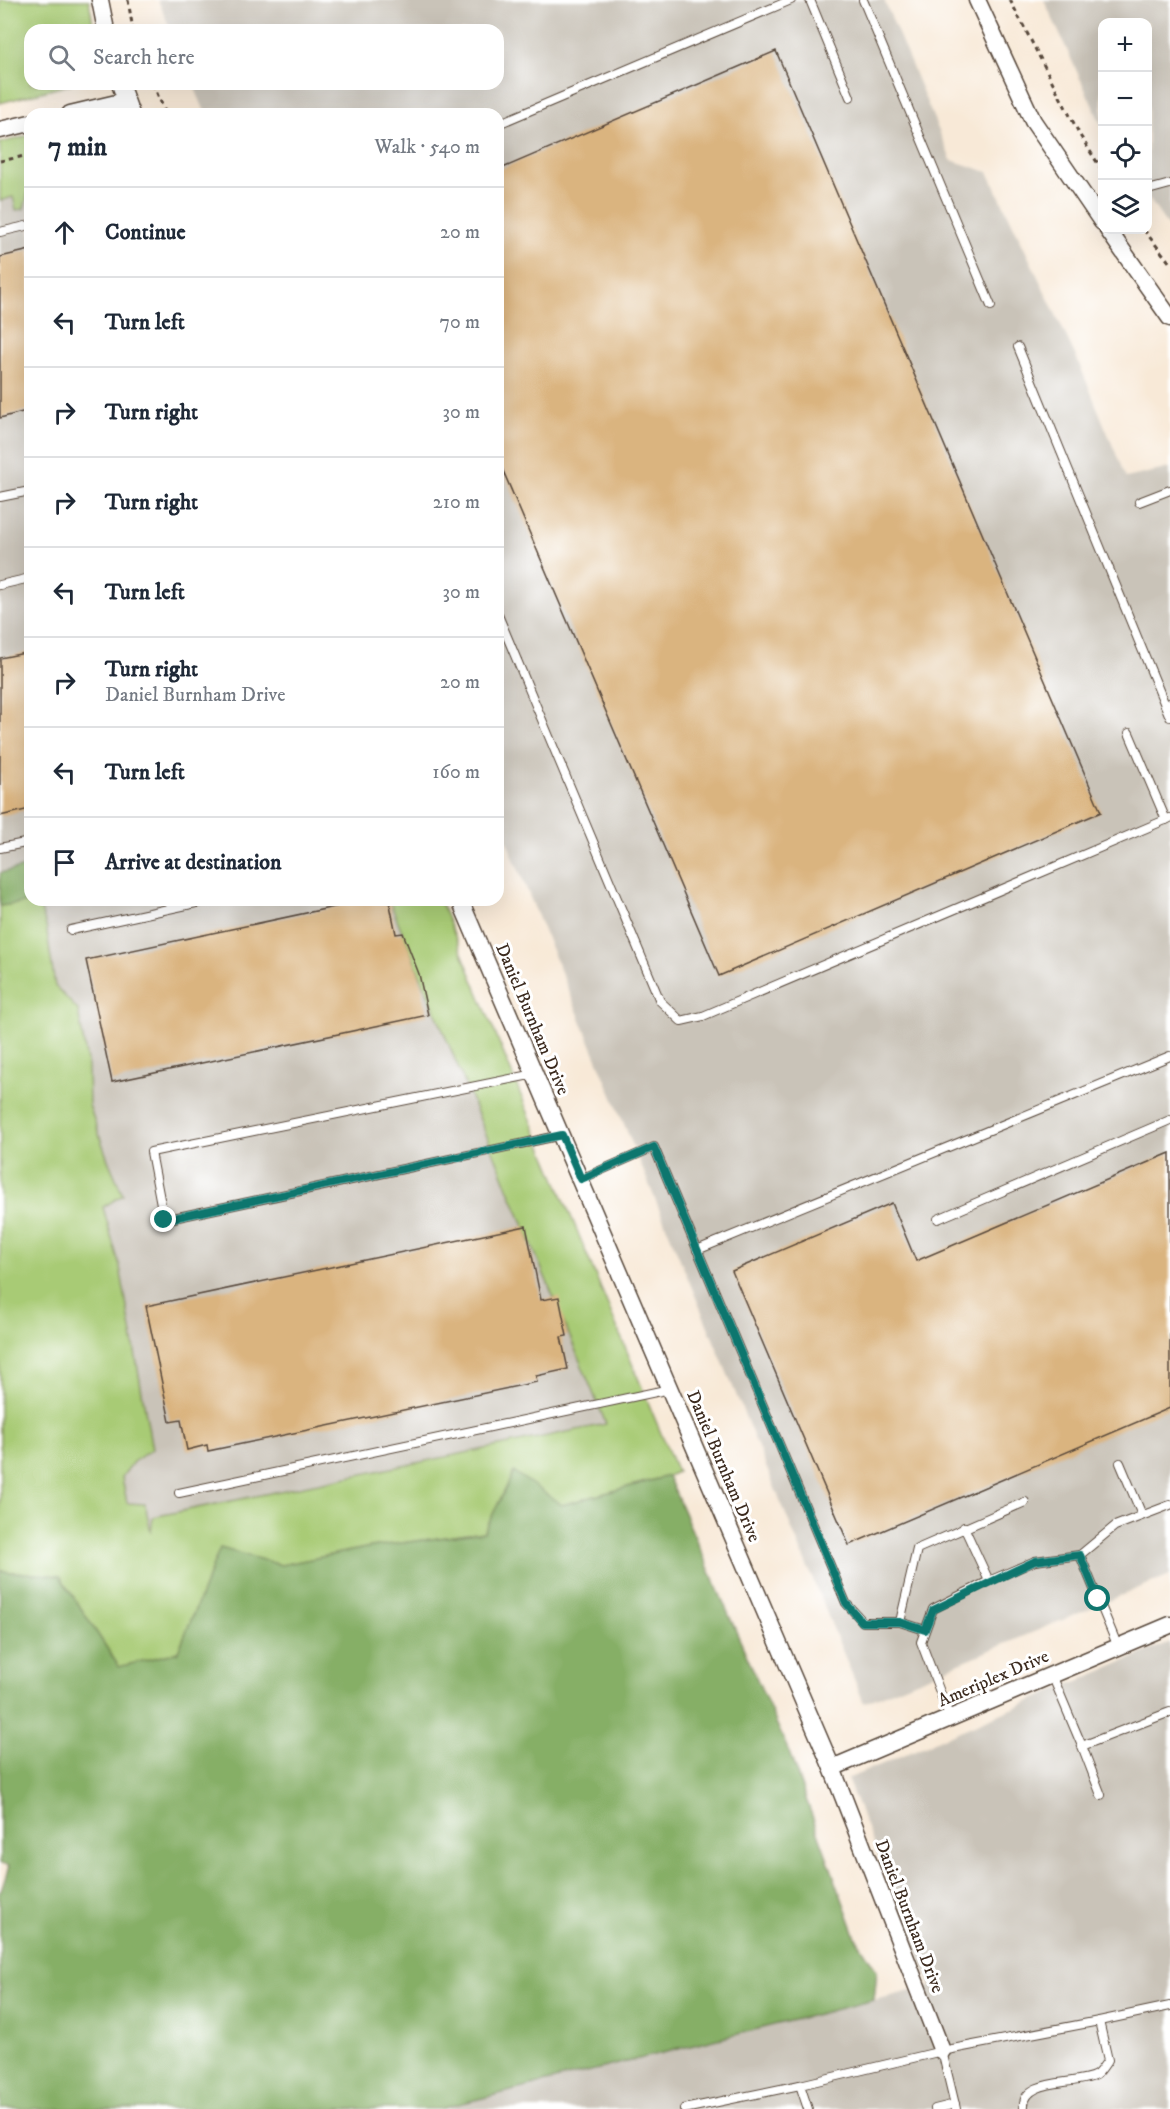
<!DOCTYPE html>
<html lang="en">
<head>
<meta charset="utf-8">
<style>
  :root { --surface:#fff; --page:#f6f6f7; --text:#1f2937; --muted:#747a83; --line:#e0e1e3 }
  body { margin:0; font-family:"IM FELL DW Pica",serif; background:var(--page); color:var(--text) }
  .controls { position:absolute; right:18px; top:18px; display:grid; overflow:hidden; border-radius:12px; box-shadow:0 6px 24px #0002 }
  .controls button { width:54px; height:54px; display:grid; place-items:center; padding:0; border:0; border-bottom:2px solid var(--line); background:var(--surface); color:var(--text); font:30px sans-serif }
  .stop { position:absolute; width:18px; height:18px; margin:-14px; border:4px solid #0f766e; border-radius:50%; background:#fff }
  .stop.end { background:#0f766e; border-color:#fff; box-shadow:0 2px 6px #0008 }
  .list { margin:0; padding:0; list-style:none }
  h2 { display:flex; justify-content:space-between; align-items:center; height:78px; margin:0; padding:0 24px; font-size:26px }
  h2 small { font-size:20px; font-weight:400; color:var(--muted) }
  .list li { display:grid; grid-template-columns:39px 1fr auto; gap:18px; align-items:center; box-sizing:border-box; height:90px; padding:0 24px; border-top:2px solid var(--line) }
  .list b { display:block; font-size:22px; white-space:nowrap }
  .list p { margin:0; font-size:20px; white-space:nowrap; color:var(--muted) }
  .list em { font-size:20px; font-style:normal; color:var(--muted) }
  .icon { flex:none; width:33px; height:33px; fill:none; stroke:currentColor; stroke-width:2; stroke-linecap:round; stroke-linejoin:round }
  .map { position:relative; flex:none; width:1170px; height:2109px; overflow:hidden }
  .search { position:absolute; background:var(--surface); box-shadow:0 6px 24px #0002; left:24px; top:24px; width:480px; height:66px; display:flex; align-items:center; gap:15px; box-sizing:border-box; padding:0 21px; border-radius:18px; color:var(--muted); font-size:22px }
  .panel { position:absolute; background:var(--surface); box-shadow:0 6px 24px #0002; left:24px; top:108px; width:480px; height:798px; border-radius:18px }
  .map>svg:first-child { display:block }
  .industrial { fill:#c9c3b8 }
  .green { fill:#a8cb75; stroke:#727a4a; stroke-width:1.5 }
  .forest { fill:#86af66; stroke:#606c42; stroke-width:1.5 }
  .building { fill:#dab47f }
  .lines { fill:none; stroke-linecap:round; stroke-linejoin:round }
  .lane-casing { stroke:#57473a; stroke-width:10 }
  .street-casing { stroke:#57473a; stroke-width:19 }
  .path { stroke:#57473a; stroke-width:3; stroke-dasharray:4.5 4.5; stroke-linecap:butt }
  .lane { stroke:#fff; stroke-width:8 }
  .street { stroke:#fff; stroke-width:16 }
  .route { stroke:#0f766e; stroke-width:8 }
  .labels { text-anchor:middle; stroke-width:6; stroke-linejoin:round; paint-order:stroke }
  .street-label { font-size:18px; fill:#3b2a1e; stroke:#fff }
</style>
</head>
<body>
<div class="map">
<svg width="1170" height="2109" viewBox="0 0 1170 2109">
  <rect width="100%" height="100%" fill="#fff"/>
  <filter id="ink" filterUnits="userSpaceOnUse"><feTurbulence type="fractalNoise" baseFrequency=".0167" numOctaves="2"/><feDisplacementMap in="SourceGraphic" scale="12" xChannelSelector="R" yChannelSelector="G"/><feConvolveMatrix kernelMatrix="1 2 1 2 8 2 1 2 1" color-interpolation-filters="sRGB"/></filter>
  <filter id="wash" filterUnits="userSpaceOnUse"><feTurbulence type="fractalNoise" baseFrequency=".008" numOctaves="4" result="noise"/><feDisplacementMap in="SourceGraphic" scale="24" xChannelSelector="R" yChannelSelector="G"/><feGaussianBlur stdDeviation="1.35" result="paint"/><feColorMatrix in="noise" values="0 0 0 0 0 0 0 0 0 0 0 0 0 0 0 0 0 1.4 0 .05"/><feComposite in="paint" operator="in"/></filter>
  <g filter="url(#wash)">
    <rect width="100%" height="100%" fill="#f8e9d7"/>
    <!-- industrial -->
    <g class="industrial">
      <polygon points="158,0 884,0 951,160 988,172 1078,361 1126,478 1170,468 1170,1575 864,1703 498,820 498,114 206,114 193,84 498,84 498,30 171,30"/>
      <polygon points="1044,0 1170,0 1170,230 1148,197 1148,22 1102,22 1102,126"/>
      <polygon points="30,192 30,866 0,873 0,201"/>
      <polygon points="389,900 606,1424 154,1517 151,1535 127,1503 122,1477 133,1462 152,1449 120,1267 103,1207 122,1194 108,1160 89,1105 88,1067 78,1010 55,986 46,925 38,901"/>
      <polygon points="1170,1642 1170,2109 439,2109 931,1986 847,1779"/>
    </g>
    <!-- green -->
    <g class="green">
      <polygon points="0,0 89,0 94,30 30,30 30,84 72,84 0,103"/>
      <polygon points="30,135 30,192 28,193 24,209 16,210 13,197 0,201 0,143"/>
      <polygon points="42,900 38,901 46,925 55,986 78,1010 88,1067 89,1105 108,1160 123,1195 103,1207 120,1267 152,1449 133,1462 122,1477 127,1503 145,1504 151,1533 153,1517 606,1424 389,900 440,900 677,1472 668,1476 562,1505 514,1473 484,1532 371,1547 281,1565 220,1549 178,1652 119,1667 60,1576 0,1571 0,906"/>
    </g>
    <!-- forest -->
    <g class="forest">
      <polygon points="30,866 30,900 38,901 0,906 0,873"/>
      <polygon points="514,1472 562,1505 668,1476 789,1752 857,1940 877,1971 874,2000 439,2109 0,2109 0,1894 9,1866 0,1864 0,1571 60,1576 119,1667 178,1652 220,1548 281,1565 371,1547 484,1532"/>
    </g>
    <g id="blocks">
      <!-- building -->
      <g class="building">
        <polygon points="776,51 1101,812 719,976 498,459 498,170"/>
        <polygon points="30,250 30,410 0,418 0,257"/>
        <polygon points="30,652 30,809 0,816 0,658"/>
        <polygon points="367,900 389,900 396,934 403,933 419,974 428,1015 112,1082 86,960"/>
        <polygon points="1170,1153 1170,1408 849,1545 732,1271 892,1203 916,1261"/>
        <polygon points="526,1226 541,1300 559,1297 567,1336 561,1337 568,1369 536,1376 537,1382 208,1451 207,1445 187,1450 181,1420 170,1422 146,1306"/>
      </g>
    </g>
  </g>
  <g filter="url(#ink)">
    <use href="#blocks" fill-opacity="0" stroke="#57473a" stroke-width="1.5"/>
    <g class="lines">
      <!-- lane casing -->
      <g class="lane-casing">
        <g id="lane">
          <polyline points="810,0 850,97"/>
          <polyline points="863,0 991,306"/>
          <polyline points="498,124 791,0"/>
          <polyline points="1148,190 1170,184"/>
          <polyline points="0,232 30,225"/>
          <polyline points="1018,347 1165,705"/>
          <polyline points="0,497 30,491"/>
          <polyline points="1139,502 1170,490"/>
          <polyline points="0,585 30,578"/>
          <polyline points="498,615 660,1001 681,1021 703,1016 1170,818"/>
          <polyline points="1170,703 1165,705 1170,717"/>
          <polyline points="1129,733 1166,820"/>
          <polyline points="0,848 30,842"/>
          <polyline points="71,930 210,900"/>
          <polyline points="535,1074 151,1152 164,1220 562,1135"/>
          <polyline points="581,1179 654,1147 846,1603 863,1622 900,1622"/>
          <polyline points="938,1219 1170,1120"/>
          <polyline points="697,1250 1170,1056"/>
          <polyline points="1120,1463 1142,1515"/>
          <polyline points="179,1493 670,1389"/>
          <polyline points="964,1527 989,1581"/>
          <polyline points="1080,1555 1115,1526 1170,1505"/>
          <polyline points="925,1630 900,1622 917,1549 1025,1502"/>
          <polyline points="1052,1675 1082,1746 1170,1712"/>
          <polyline points="950,1718 921,1642 933,1609 989,1581 1035,1561 1080,1555 1118,1647"/>
          <polyline points="1082,1746 1101,1795"/>
          <polyline points="1099,2021 1170,2006"/>
          <polyline points="942,2051 956,2109"/>
          <polyline points="800,2085 808,2109"/>
          <path d="M 684,2109 L 800,2085 L 942,2051 L 1099,2021 L 1108,2060 C 1104,2065 1101,2071 1096,2075 C 1077,2086 1020,2077 1024,2109"/>
          <polyline points="935,2109 955,2104"/>
        </g>
      </g>
      <!-- street casing -->
      <g class="street-casing">
        <g id="street">
          <polyline points="100,0 106,30"/>
          <polyline points="977,0 1033,121 1102,222"/>
          <polyline points="120,84 131,114"/>
          <polyline points="70,114 125,101"/>
          <polyline points="0,130 30,123"/>
          <polyline points="1108,230 1170,318"/>
          <polyline points="460,900 832,1768 942,2051"/>
          <polyline points="832,1768 1170,1625"/>
        </g>
      </g>
      <!-- path -->
      <g class="path">
        <polyline points="128,0 133,30"/>
        <polyline points="1010,0 1081,137 1102,170"/>
        <polyline points="153,84 166,114"/>
        <polyline points="0,161 30,155"/>
        <polyline points="1144,230 1170,263"/>
      </g>
      <!-- lane -->
      <use href="#lane" class="lane"/>
      <!-- street -->
      <use href="#street" class="street"/>
    </g>
  </g>
  <g class="lines" filter="url(#ink)">
    <!-- route -->
    <polyline class="route" points="164,1220 562,1135 581,1179 654,1147 846,1603 862,1622 900,1622 925,1630 933,1610 1035,1561 1080,1555 1098,1599"/>
  </g>
  <g class="labels">
    <!-- street labels -->
    <g class="street-label">
      <text transform="translate(533 1019) rotate(67)" y="6">Daniel Burnham Drive</text>
      <text transform="translate(724 1466) rotate(67)" y="6">Daniel Burnham Drive</text>
      <text transform="translate(993 1678) rotate(-23)" y="6">Ameriplex Drive</text>
      <text transform="translate(910 1916) rotate(69)" y="6">Daniel Burnham Drive</text>
    </g>
  </g>
</svg>
<div class="controls">
<button>+</button>
<button>−</button>
<button><svg class="icon" aria-label="locate" viewBox="0 0 24 24"><circle cx="12" cy="12" r="6"/><path d="M12 2v4M12 18v4M2 12h4M18 12h4"/></svg></button>
<button><svg class="icon" aria-label="layers" viewBox="0 0 24 24"><path d="M12 4l9 5-9 5-9-5zM3 14l9 5 9-5"/></svg></button>
</div>
<div class="stop" style="left:1098px;top:1599px"></div>
<div class="stop end" style="left:164px;top:1220px"></div>
<div class="search"><svg class="icon" aria-label="search" viewBox="0 0 24 24"><circle cx="10" cy="10" r="6"/><path d="M15 15l6 6"/></svg>Search here</div>
<section class="panel">
<h2>7 min<small>Walk · 540 m</small></h2>
<ul class="list">
<li><svg class="icon" aria-label="ahead" viewBox="0 0 24 24"><path d="M12 20V5M6 11l6-6 6 6"/></svg><div><b>Continue</b></div><em>20 m</em></li>
<li><svg class="icon" aria-label="left" viewBox="0 0 24 24"><path d="M17 20v-9H6M10 6l-5 5 5 5"/></svg><div><b>Turn left</b></div><em>70 m</em></li>
<li><svg class="icon" aria-label="right" viewBox="0 0 24 24"><path d="M7 20v-9h11M14 6l5 5-5 5"/></svg><div><b>Turn right</b></div><em>30 m</em></li>
<li><svg class="icon" aria-label="right" viewBox="0 0 24 24"><path d="M7 20v-9h11M14 6l5 5-5 5"/></svg><div><b>Turn right</b></div><em>210 m</em></li>
<li><svg class="icon" aria-label="left" viewBox="0 0 24 24"><path d="M17 20v-9H6M10 6l-5 5 5 5"/></svg><div><b>Turn left</b></div><em>30 m</em></li>
<li><svg class="icon" aria-label="right" viewBox="0 0 24 24"><path d="M7 20v-9h11M14 6l5 5-5 5"/></svg><div><b>Turn right</b><p>Daniel Burnham Drive</p></div><em>20 m</em></li>
<li><svg class="icon" aria-label="left" viewBox="0 0 24 24"><path d="M17 20v-9H6M10 6l-5 5 5 5"/></svg><div><b>Turn left</b></div><em>160 m</em></li>
<li><svg class="icon" aria-label="arrive" viewBox="0 0 24 24"><path d="M6 21V4h12l-3 4 3 4H6"/></svg><div><b>Arrive at destination</b></div></li>
</ul>
</section>
</div>
</body>
</html>
